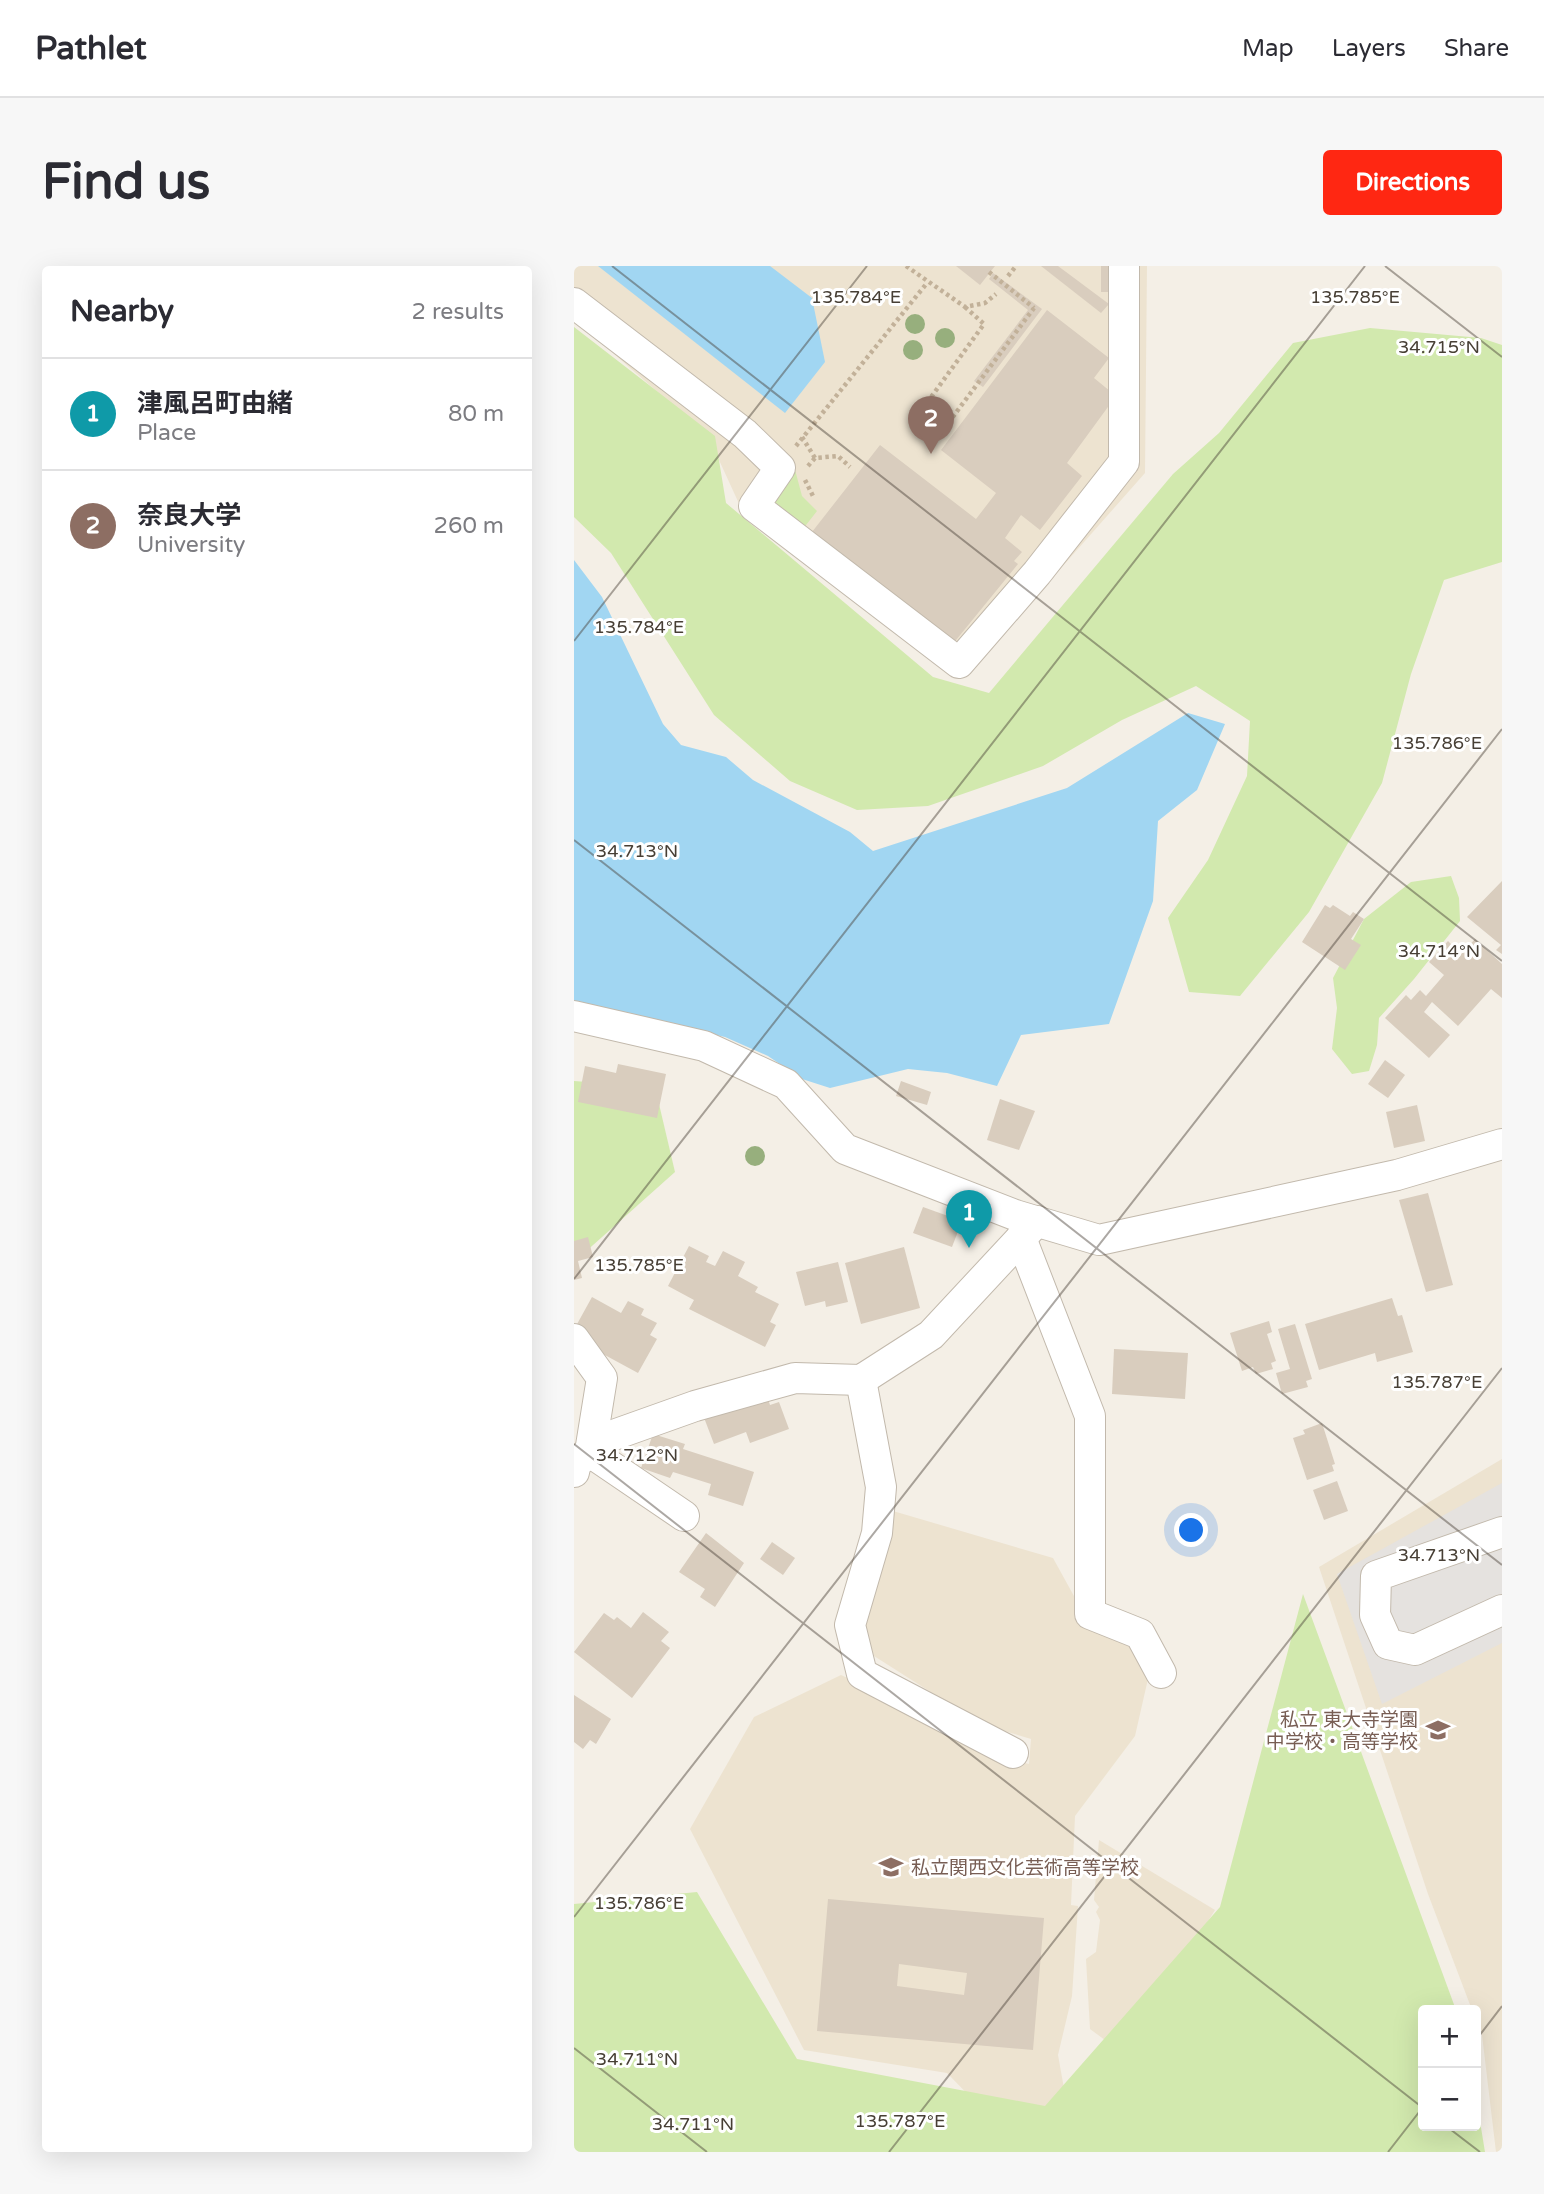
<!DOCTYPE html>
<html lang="en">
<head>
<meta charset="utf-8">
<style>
  :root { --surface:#fff; --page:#f7f7f7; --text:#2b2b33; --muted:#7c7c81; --line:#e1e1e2; --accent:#ff2712 }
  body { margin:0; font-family:"Varela Round","Noto Sans JP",sans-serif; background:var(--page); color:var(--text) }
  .controls { position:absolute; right:21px; bottom:21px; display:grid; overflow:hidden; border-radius:7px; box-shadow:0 7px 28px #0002 }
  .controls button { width:63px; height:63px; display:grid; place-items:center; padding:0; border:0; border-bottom:2px solid var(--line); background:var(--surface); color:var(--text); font:35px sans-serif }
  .you { position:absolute; left:618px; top:1265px; width:24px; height:24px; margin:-18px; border:5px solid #fff; border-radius:50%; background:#1a73e8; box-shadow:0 0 0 10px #1a73e833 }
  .badge { display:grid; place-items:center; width:46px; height:46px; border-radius:50%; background:var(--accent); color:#fff; font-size:23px; font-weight:700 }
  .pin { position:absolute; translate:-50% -58px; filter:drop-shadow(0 2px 4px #0008) }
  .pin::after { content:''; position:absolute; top:37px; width:24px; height:21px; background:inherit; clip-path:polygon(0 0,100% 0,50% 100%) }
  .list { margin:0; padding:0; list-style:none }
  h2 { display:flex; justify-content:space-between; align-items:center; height:91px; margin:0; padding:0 28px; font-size:30px }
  h2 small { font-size:23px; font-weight:400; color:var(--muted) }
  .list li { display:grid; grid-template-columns:46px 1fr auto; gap:21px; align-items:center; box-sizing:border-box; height:112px; padding:0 28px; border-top:2px solid var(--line) }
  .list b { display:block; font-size:26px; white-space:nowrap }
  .list p { margin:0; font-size:23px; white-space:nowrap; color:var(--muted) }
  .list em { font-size:23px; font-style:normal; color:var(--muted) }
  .map { position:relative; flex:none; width:928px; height:1886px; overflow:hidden; border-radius:7px }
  header { display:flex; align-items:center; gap:42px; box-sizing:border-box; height:98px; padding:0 35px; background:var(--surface); border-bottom:2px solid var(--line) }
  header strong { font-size:33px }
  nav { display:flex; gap:38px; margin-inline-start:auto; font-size:24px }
  .intro { display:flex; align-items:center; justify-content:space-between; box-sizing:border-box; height:168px; padding:0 42px }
  h1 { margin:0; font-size:49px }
  .button { padding:18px 32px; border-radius:7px; background:var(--accent); color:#fff; font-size:24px; font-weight:700 }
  main { display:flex; gap:42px; padding:0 42px }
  aside { flex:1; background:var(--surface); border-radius:7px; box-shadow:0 7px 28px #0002 }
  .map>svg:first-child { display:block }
  .education { fill:#ede3d0 }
  .green { fill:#d2e9ae }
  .parking { fill:#e5e2df }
  .water { fill:#a1d6f2 }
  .building { fill:#d9cdbe; fill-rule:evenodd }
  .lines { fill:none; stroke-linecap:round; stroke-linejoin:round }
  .minor-casing { stroke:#c2b9ac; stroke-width:32 }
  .path { stroke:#c2b199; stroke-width:4.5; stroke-dasharray:3.5 3.5; stroke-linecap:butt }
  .minor { stroke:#fff; stroke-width:30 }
  .path-bridge { stroke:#c2b199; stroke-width:4.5; stroke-dasharray:3.5 3.5; stroke-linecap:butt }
  .tree { fill:#97af7d }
  .ticks { fill:none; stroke:#473f35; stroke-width:2; stroke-opacity:0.45 }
  .labels { text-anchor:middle; stroke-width:6; stroke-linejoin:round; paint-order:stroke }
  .education-label { font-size:19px; fill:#785e54; stroke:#fff; text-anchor:end }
  .ticks-label { font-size:18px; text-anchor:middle; fill:#473f35; stroke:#fff; stroke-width:6; stroke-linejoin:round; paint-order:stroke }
</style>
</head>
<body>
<header>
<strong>Pathlet</strong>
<nav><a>Map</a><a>Layers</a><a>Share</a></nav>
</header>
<div class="intro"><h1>Find us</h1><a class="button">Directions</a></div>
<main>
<aside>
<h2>Nearby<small>2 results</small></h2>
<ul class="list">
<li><span class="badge" style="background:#0f9aa8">1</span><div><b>津風呂町由緒</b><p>Place</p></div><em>80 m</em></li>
<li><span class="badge" style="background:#8d6e63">2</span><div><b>奈良大学</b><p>University</p></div><em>260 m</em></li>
</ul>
</aside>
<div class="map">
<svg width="928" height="1886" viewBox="0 0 928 1886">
  <rect width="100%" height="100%" fill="#f4efe6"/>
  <!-- education -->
  <g class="education">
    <polygon points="0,0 573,0 571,207 390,412 167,242 134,170 0,53"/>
    <polygon points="928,1193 928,1886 922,1886 908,1769 902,1744 898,1744 854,1628 745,1301"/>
    <polygon points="319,1245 479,1292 506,1341 555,1373 576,1404 561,1470 501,1550 497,1639 504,1640 498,1730 484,1789 498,1867 450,1886 373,1807 230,1784 116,1563 180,1451 267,1409 291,1420 399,1484 455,1498 457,1473 407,1458 300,1390 290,1358"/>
    <polygon points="525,1574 641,1644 550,1788 516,1763 512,1693 522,1686 526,1654 522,1646 525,1641 520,1634"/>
  </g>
  <!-- green -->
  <g class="green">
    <polygon points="0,61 141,170 152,237 359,411 415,427 599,208 645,167 719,77 796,62 907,72 928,79 928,296 870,314 837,408 808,517 735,646 666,730 615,726 594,652 634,594 673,510 676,455 622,420 548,454 469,500 354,540 283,544 216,515 140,449 37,287 0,251"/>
    <polygon points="220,200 228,230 243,245 225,268 194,236"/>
    <polygon points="877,610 885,632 886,655 840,713 805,752 803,779 795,805 778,808 758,783 763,742 759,712 790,653 837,616"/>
    <polygon points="0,815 81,821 101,906 0,996"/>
    <polygon points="729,1328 882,1744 849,1744 849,1860 902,1860 902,1831 911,1886 0,1886 0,1638 123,1626 223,1793 471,1840 646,1641"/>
  </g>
  <!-- parking -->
  <polygon class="parking" points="928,1217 928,1377 808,1438 763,1308"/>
  <!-- water -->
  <g class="water">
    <polygon points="24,0 196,0 238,32 251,96 211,147"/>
    <polygon points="0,294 28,331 89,458 107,479 152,491 179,514 276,566 299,585 493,522 614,447 651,458 623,524 584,555 579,635 535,758 447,769 423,820 373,807 334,803 256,822 228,813 194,790 151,771 0,735"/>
  </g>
  <!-- building -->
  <g class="building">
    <polygon points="382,0 421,0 406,19"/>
    <polygon points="467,0 484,0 535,38 527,47"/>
    <rect x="527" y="0" width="7" height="26"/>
    <polygon points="419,7 468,43 409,121 400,115 454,44 415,13"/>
    <polygon points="473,44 535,92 520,112 542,130 493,197 508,210 466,264 447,249 431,272 448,286 440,295 444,298 378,379 238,266 306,179 402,253 422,227 367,184"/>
    <polygon points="928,615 928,688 922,684 927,679 893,651"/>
    <polygon points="751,639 756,642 759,639 776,650 779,646 790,653 777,673 787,679 771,704 728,676"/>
    <polygon points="901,673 928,698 928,732 917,723 884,760 858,736 850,746 876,769 855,792 811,752 832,729 837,734 846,724 852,730 870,709 855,696 874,675 883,684 877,691 881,695"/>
    <polygon points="811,794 831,809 814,832 794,818"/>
    <polygon points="44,798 92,808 83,852 4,836 11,800 42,807"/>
    <polygon points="327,815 357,826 353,839 322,830"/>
    <polygon points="426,833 461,845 445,884 413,874"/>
    <polygon points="843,839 851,875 820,882 812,846"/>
    <polygon points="854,927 879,1019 852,1026 825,934"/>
    <polygon points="349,941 388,955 378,981 339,967"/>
    <polygon points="14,971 19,991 4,995 8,1012 0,1014 0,975"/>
    <polygon points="115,980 135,990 132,996 141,1000 149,985 171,996 164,1010 184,1021 181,1026 205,1038 196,1056 202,1059 191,1081 115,1043 120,1034 94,1020"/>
    <polygon points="330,981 346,1042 287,1058 271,997"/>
    <polygon points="264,996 274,1036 252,1041 251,1035 231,1040 222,1006"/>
    <polygon points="18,1031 47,1047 54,1035 70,1043 67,1049 83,1057 76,1069 83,1073 64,1107 5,1075 2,1060"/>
    <polygon points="818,1032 824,1050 828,1049 839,1086 803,1096 801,1087 745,1104 731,1058"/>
    <polygon points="695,1055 698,1066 693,1068 702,1095 697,1097 699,1103 682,1108 679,1101 668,1105 656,1067"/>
    <polygon points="721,1058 738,1113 732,1115 734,1121 708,1128 702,1107 716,1103 704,1063"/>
    <polygon points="540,1083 614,1087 611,1133 538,1128"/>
    <polygon points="193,1130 196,1139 205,1136 215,1163 176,1177 172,1166 140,1178 129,1149"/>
    <polygon points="748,1157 761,1198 758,1199 760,1205 733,1214 719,1172 731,1168 729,1164"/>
    <polygon points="79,1168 111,1178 109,1183 180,1206 169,1240 134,1229 137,1218 99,1206 96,1212 67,1202"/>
    <polygon points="763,1215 774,1245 750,1254 739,1224"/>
    <polygon points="132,1267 170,1297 141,1341 126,1331 131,1323 105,1306"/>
    <polygon points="198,1276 221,1292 209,1309 186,1293"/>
    <polygon points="69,1346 95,1366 87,1375 96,1382 58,1432 0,1386 30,1347 40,1354 43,1351 57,1362"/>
    <polygon points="0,1429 37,1453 22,1478 16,1474 9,1483 0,1476"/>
    <path d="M 254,1633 L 470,1652 L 459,1784 L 243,1765 ZM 325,1698 L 393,1707 L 390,1729 L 323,1720 Z"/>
  </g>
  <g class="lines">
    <!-- minor casing -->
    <g class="minor-casing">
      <g id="minor">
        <polyline points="0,37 171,168 206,202 180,240 385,397 463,307 550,196 550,0"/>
        <polyline points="0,750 130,780 212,818 271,883 441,949 525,974 823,909 928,878"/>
        <polyline points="447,972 516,1150 516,1348 566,1368 587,1407"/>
        <polyline points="0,1073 28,1112 16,1186 110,1250"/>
        <polyline points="287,1114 307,1221 303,1267 276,1359 288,1408 439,1487"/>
        <polyline points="0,1206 2,1197 34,1171 121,1140 221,1112 287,1114 357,1069 463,955"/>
        <polyline points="928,1266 802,1310 801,1349 814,1378 841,1384 928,1344"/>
      </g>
    </g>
    <!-- path -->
    <g class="path">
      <polyline points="332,0 391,41 411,37 422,28"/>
      <polyline points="434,10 442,0"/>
      <polyline points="391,41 410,58 350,141 372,160 460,42"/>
      <polyline points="228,171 241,192"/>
      <polyline points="222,180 353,17"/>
      <polyline points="234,200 241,192 264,190 276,201"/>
      <polyline points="231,214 240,232"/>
    </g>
    <!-- minor -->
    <use href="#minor" class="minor"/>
    <!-- path-bridge -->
    <polyline class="path-bridge" points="415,6 460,42"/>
  </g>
  <!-- trees -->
  <g class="tree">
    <circle cx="341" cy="58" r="10"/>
    <circle cx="371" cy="72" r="10"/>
    <circle cx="339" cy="84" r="10"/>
    <circle cx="181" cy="890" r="10"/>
  </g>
  <!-- ticks -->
  <path class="ticks" d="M 38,0 L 928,695M 811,0 L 928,91M 0,375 L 293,0M 0,574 L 928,1299M 0,1013 L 791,0M 0,1178 L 849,1842M 0,1651 L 928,463M 902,1774 L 928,1740M 0,1782 L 133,1886M 872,1860 L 906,1886M 315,1886 L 928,1102M 814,1886 L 849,1841"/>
  <!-- icons -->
  <defs>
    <g id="school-bare" transform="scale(1.89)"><path d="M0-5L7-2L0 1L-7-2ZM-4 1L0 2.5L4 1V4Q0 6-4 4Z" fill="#8d6e63" stroke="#fff" stroke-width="2.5" paint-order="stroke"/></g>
  </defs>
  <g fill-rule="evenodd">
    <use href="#school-bare" x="864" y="1464"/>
    <use href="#school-bare" x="317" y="1601"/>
  </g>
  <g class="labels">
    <!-- education labels -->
    <g class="education-label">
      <text x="844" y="1460">私立 東大寺学園<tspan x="844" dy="22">中学校・高等学校</tspan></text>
      <text x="337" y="1608" text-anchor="start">私立関西文化芸術高等学校</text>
    </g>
  </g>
  <g class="ticks-label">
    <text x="282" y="37">135.784°E</text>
    <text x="781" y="37">135.785°E</text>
    <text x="865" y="87">34.715°N</text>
    <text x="65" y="367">135.784°E</text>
    <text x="863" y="483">135.786°E</text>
    <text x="63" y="591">34.713°N</text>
    <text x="865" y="691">34.714°N</text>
    <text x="65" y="1005">135.785°E</text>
    <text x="863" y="1122">135.787°E</text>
    <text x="63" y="1195">34.712°N</text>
    <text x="865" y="1295">34.713°N</text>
    <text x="65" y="1643">135.786°E</text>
    <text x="63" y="1799">34.711°N</text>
    <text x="326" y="1861">135.787°E</text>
    <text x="119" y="1864">34.711°N</text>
  </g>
</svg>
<div class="controls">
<button>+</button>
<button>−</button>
</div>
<div class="you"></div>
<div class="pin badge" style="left:395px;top:982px;background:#0f9aa8">1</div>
<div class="pin badge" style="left:357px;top:188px;background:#8d6e63">2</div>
</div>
</main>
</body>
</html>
